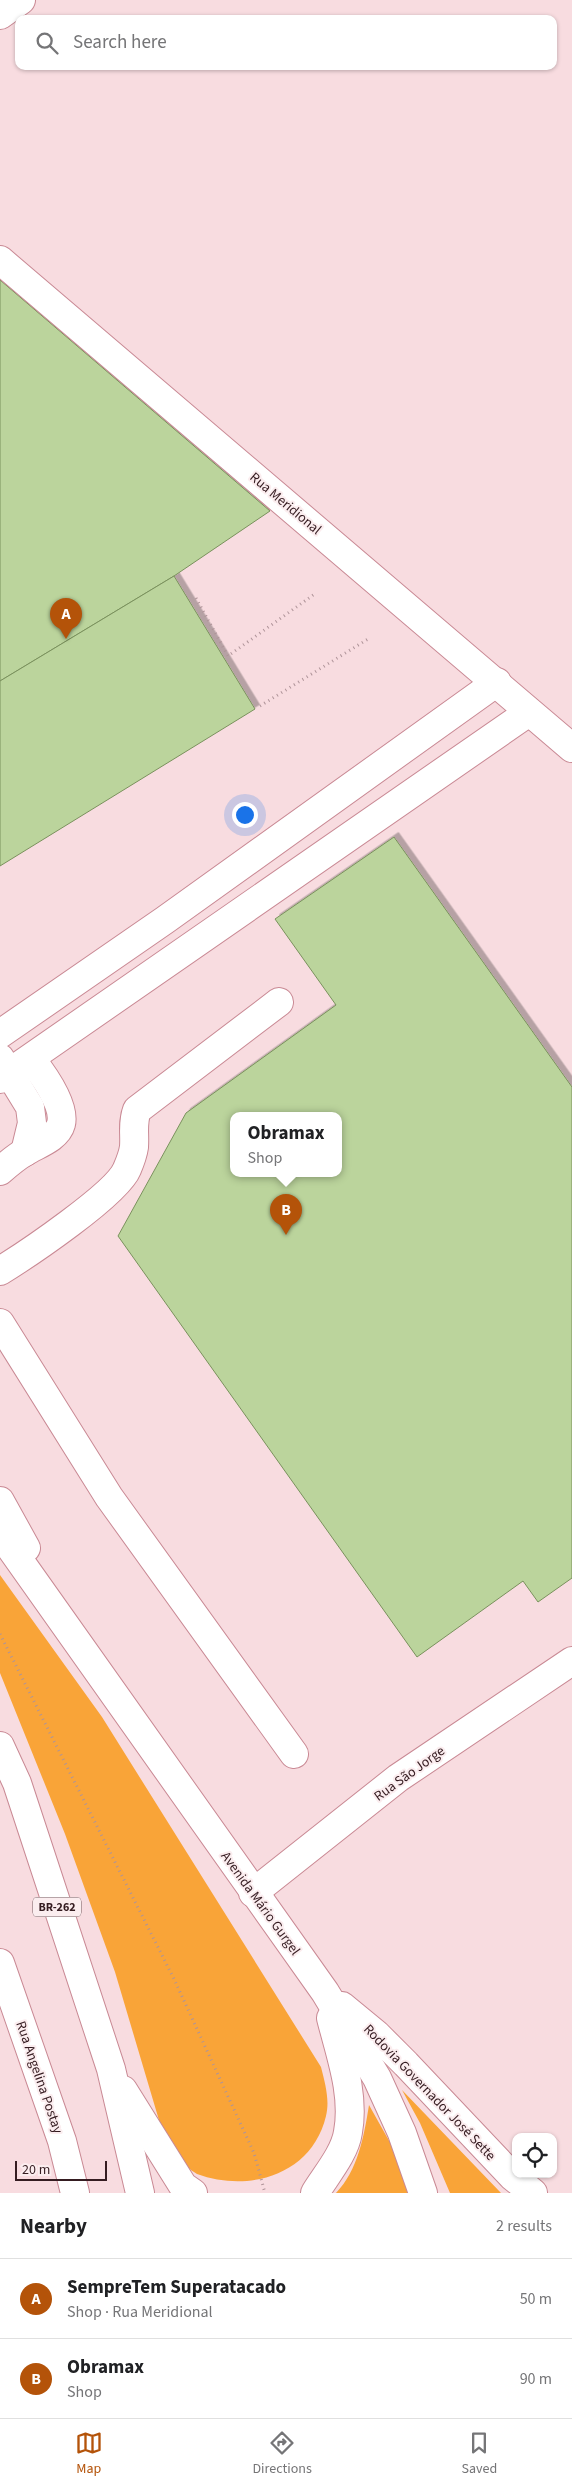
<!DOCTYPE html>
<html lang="en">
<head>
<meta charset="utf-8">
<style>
  :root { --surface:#fff; --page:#f6f6f6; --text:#202124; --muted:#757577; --line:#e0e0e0; --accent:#b45309 }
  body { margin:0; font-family:"Source Sans 3",sans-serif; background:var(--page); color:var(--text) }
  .controls { position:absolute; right:15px; bottom:15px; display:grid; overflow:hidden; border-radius:10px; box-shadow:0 1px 4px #0004 }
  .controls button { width:45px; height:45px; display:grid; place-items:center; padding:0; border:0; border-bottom:1px solid var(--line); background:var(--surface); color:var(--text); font:25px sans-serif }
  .scale { position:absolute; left:15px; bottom:12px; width:92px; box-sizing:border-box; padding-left:5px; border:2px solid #351c21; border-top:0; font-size:14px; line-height:18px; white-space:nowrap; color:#351c21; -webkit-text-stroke:4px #fbedef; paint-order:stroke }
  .you { position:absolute; left:244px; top:814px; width:18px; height:18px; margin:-12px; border:4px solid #fff; border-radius:50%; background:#1a73e8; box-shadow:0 0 0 8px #1a73e833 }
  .badge { display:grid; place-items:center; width:32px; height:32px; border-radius:50%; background:var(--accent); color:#fff; font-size:16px; font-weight:700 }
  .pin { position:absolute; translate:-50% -41px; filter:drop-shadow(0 1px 2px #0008) }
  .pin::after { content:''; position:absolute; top:26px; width:18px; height:15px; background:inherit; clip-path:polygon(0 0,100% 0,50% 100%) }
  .popup { position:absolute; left:230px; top:1112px; width:112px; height:65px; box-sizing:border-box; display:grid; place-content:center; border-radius:10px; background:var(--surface); filter:drop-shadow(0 1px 4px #0005); font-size:16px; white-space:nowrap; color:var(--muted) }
  .popup b { font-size:19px; color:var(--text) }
  .popup::after { content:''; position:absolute; left:50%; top:100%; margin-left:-10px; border:10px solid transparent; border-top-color:var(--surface) }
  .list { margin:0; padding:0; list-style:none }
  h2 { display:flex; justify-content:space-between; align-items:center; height:65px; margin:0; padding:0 20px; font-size:21px }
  h2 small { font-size:16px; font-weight:400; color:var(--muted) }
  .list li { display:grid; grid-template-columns:32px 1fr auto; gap:15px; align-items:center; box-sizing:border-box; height:80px; padding:0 20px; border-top:1px solid var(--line) }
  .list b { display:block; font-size:19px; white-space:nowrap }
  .list p { margin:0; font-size:16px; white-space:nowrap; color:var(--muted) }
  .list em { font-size:16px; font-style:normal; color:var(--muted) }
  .icon { flex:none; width:28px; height:28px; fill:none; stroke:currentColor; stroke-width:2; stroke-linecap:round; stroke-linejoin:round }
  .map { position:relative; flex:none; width:572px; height:2193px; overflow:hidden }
  .search { position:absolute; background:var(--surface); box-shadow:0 1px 4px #0004; left:15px; right:15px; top:15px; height:55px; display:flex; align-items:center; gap:12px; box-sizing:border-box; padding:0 18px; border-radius:10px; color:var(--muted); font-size:19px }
  .sheet { height:225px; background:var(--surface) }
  nav { display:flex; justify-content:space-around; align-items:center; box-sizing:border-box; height:70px; border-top:1px solid var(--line); background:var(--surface); font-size:14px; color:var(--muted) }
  nav a { display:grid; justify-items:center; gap:2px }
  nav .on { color:var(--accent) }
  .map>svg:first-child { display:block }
  .green { fill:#f9a438 }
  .building { fill:#bbd49c; stroke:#7a915d; fill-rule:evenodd; filter:url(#shadow) }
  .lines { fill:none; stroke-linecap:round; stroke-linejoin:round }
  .minor-casing { stroke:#c98994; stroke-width:30 }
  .major-casing { stroke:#c98994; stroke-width:30 }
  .path { stroke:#af9499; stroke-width:3; stroke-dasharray:1 4; stroke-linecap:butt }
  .minor { stroke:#fff; stroke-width:28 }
  .major { stroke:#fff; stroke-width:28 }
  .labels { text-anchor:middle; stroke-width:4; stroke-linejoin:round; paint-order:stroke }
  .shield { fill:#fbedef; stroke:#705b5f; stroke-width:1 }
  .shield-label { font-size:12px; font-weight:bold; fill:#351c21 }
  .street-label { font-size:14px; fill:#351c21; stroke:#fbedef }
</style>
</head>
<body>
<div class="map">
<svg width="572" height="2193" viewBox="0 0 572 2193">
  <defs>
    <filter id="shadow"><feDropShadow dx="4.5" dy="-4.5" stdDeviation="0" flood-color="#0004"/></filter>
  </defs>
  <rect width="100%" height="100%" fill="#f8dce0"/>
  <!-- green -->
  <g class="green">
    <path d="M 0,1575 L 102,1717 L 321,2067 C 325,2083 330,2100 326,2116 C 312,2175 249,2193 197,2174 C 182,2165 173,2151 164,2137 L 115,1972 L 65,1834 L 0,1673 Z"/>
    <polygon points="402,2090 501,2193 450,2193 420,2123"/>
    <path d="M 369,2105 L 392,2146 L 408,2193 L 336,2193 C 358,2170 364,2136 369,2105 Z"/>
  </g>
  <!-- building -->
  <g class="building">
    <polygon points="0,280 270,511 174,576 0,681"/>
    <polygon points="174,576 255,709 0,866 0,681"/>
    <path d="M 394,837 L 572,1087 L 572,1578 L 538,1602 L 523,1581 L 417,1657 L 118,1236 L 186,1113 L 336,1005 L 275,919 ZM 234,1116 L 338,1116 L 338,1174 L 234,1174 Z"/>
  </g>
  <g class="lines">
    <!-- minor casing -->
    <g class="minor-casing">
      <g id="minor">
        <polyline points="0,15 21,0"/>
        <polyline points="0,260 572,748"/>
        <polyline points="0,1034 165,920 497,682"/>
        <polyline points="0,1058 30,1107 32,1123 25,1152"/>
        <polyline points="0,1079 529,712"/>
        <path d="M 0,1171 C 8,1164 16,1157 25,1152 C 35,1145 57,1139 61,1124 C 66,1105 42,1073 31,1059"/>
        <path d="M 0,1271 C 26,1255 117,1194 127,1169 C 130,1162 133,1154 134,1147 C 135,1133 132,1123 137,1110 L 279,1002"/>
        <polyline points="0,1323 109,1497 294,1754"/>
        <polyline points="253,1893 398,1778 572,1661"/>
        <polyline points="0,1963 62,2141 75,2193"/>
      </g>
    </g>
    <!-- major casing -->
    <g class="major-casing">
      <g id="major">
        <polyline points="0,1501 26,1548"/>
        <polyline points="0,1533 325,1992 377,2078 402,2133 423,2193"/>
        <polyline points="0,1746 17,1783 111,2069 140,2193"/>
        <polyline points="342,2006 376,2034 406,2064 512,2176 533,2193"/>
        <polyline points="123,2090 183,2186 193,2193"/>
        <path d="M 315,2193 C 326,2175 345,2153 348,2132 C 355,2094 340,2054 331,2018"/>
      </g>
    </g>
    <!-- path -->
    <g class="path">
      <polyline points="196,598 228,656 316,593"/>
      <polyline points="260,706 368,639"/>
      <polyline points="0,1634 174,1979 254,2153 265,2193"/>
    </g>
    <!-- minor -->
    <use href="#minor" class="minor"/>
    <!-- major -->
    <use href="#major" class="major"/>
  </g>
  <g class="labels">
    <!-- shield labels -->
    <rect class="shield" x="33" y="1897.5" width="48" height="19" rx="4"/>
    <g class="shield-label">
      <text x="57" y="1911">BR-262</text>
    </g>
    <!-- street labels -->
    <g class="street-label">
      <text transform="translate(286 503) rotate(40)" y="5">Rua Meridional</text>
      <text transform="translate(409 1773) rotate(-36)" y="5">Rua São Jorge</text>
      <text transform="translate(261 1903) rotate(54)" y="5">Avenida Mário Gurgel</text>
      <text transform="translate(40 2077) rotate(71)" y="5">Rua Angelina Postay</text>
      <text transform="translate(430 2092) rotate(46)" y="5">Rodovia Governador José Sette</text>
    </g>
  </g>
</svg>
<div class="controls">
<button><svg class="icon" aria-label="locate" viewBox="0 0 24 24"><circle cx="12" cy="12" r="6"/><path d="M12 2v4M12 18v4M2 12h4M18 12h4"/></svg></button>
</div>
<div class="scale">20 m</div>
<div class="you"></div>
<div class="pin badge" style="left:66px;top:639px">A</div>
<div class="pin badge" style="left:286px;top:1235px">B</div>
<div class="popup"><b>Obramax</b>Shop</div>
<div class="search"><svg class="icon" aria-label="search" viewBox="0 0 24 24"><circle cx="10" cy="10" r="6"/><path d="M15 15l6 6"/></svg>Search here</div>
</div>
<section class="sheet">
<h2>Nearby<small>2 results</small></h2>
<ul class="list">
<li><span class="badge">A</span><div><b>SempreTem Superatacado</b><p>Shop · Rua Meridional</p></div><em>50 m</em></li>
<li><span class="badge">B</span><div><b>Obramax</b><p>Shop</p></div><em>90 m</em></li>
</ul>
</section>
<nav>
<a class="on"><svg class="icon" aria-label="map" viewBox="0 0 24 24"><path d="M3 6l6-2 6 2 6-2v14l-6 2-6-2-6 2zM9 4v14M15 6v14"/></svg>Map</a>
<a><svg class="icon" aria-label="directions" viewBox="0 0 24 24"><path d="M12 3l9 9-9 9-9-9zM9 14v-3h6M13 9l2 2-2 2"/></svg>Directions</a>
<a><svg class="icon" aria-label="saved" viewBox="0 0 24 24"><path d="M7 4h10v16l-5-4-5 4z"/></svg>Saved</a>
</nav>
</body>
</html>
